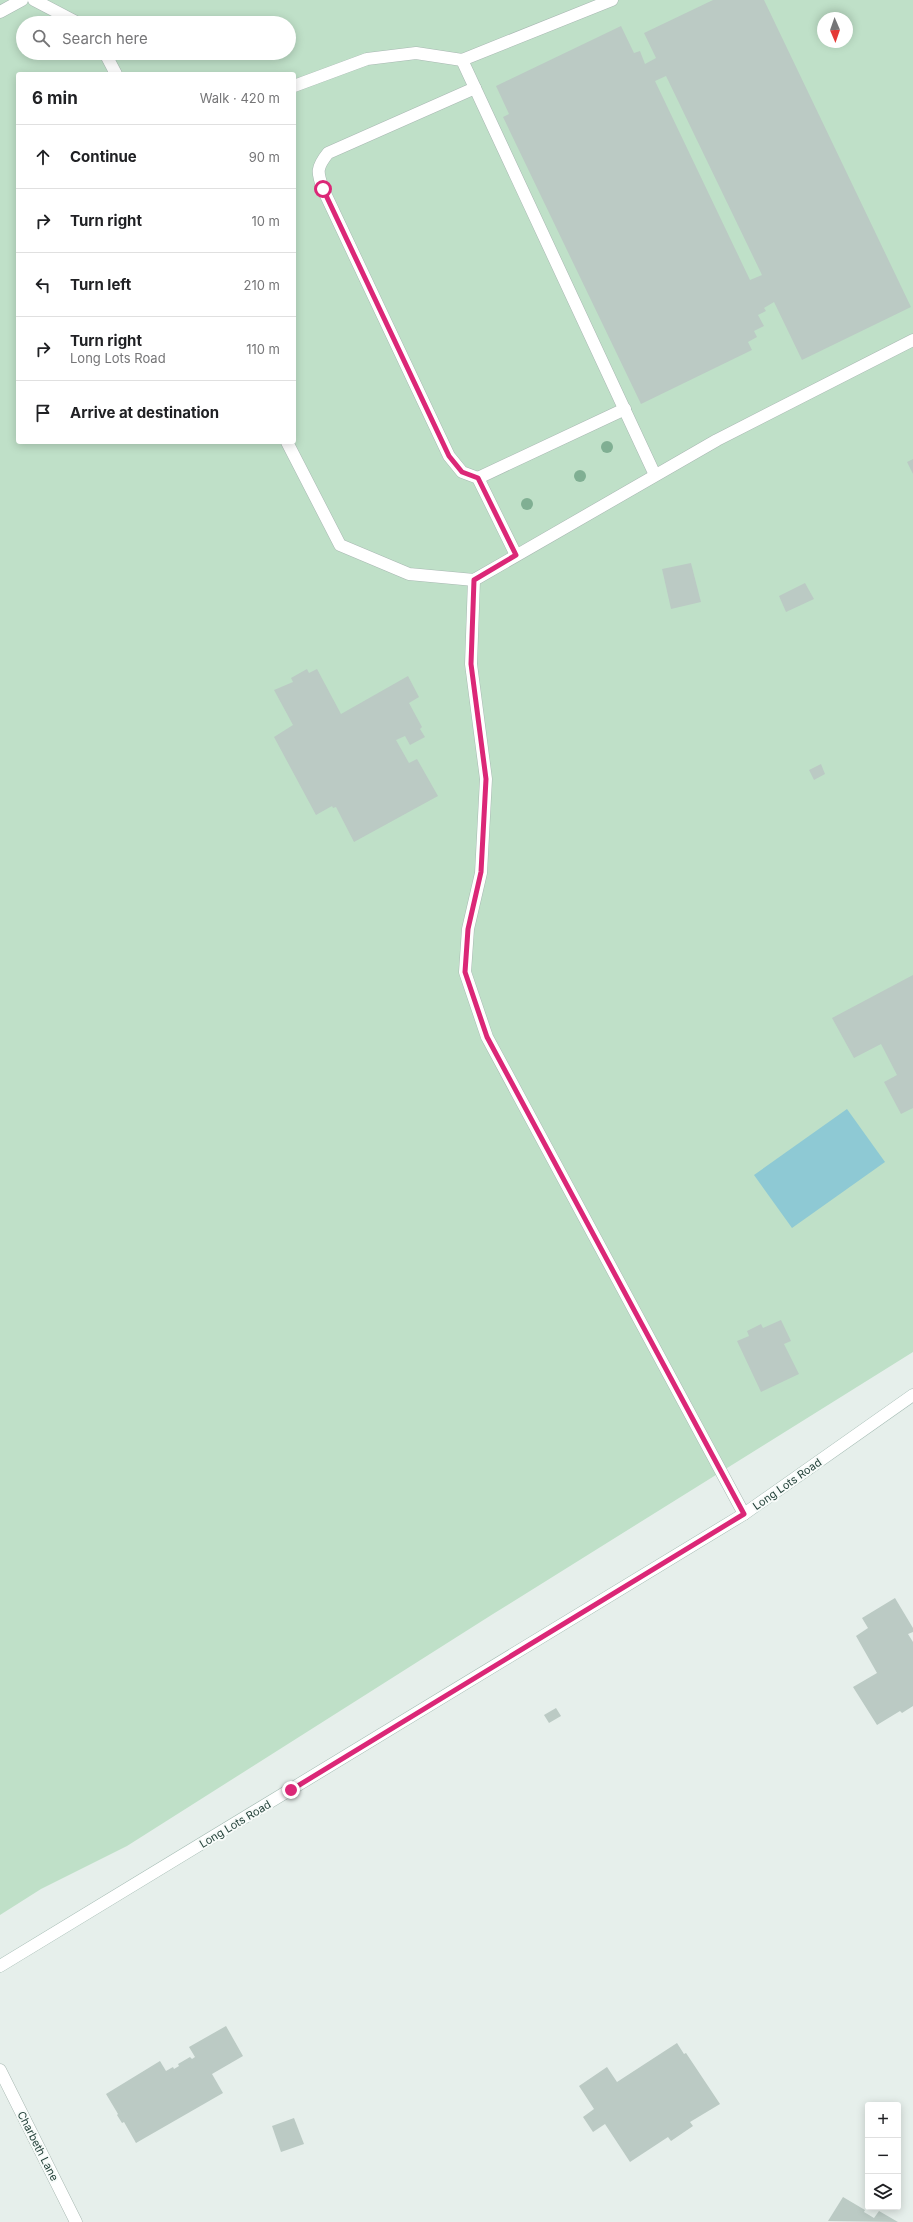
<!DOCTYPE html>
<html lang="en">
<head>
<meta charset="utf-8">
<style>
  :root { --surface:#fff; --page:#f6f6f6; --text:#202124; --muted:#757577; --line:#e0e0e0 }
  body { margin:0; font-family:Inter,sans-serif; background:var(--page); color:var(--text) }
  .controls { position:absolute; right:12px; bottom:12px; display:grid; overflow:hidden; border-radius:4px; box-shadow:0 2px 10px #0003 }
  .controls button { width:36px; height:36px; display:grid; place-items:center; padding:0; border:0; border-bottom:1px solid var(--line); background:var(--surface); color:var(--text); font:20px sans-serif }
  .compass { position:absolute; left:817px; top:12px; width:36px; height:36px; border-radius:50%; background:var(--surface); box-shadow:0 2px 10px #0003; rotate:178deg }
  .stop { position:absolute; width:12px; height:12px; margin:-9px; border:3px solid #db2777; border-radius:50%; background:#fff }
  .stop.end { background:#db2777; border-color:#fff; box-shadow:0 1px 4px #0008 }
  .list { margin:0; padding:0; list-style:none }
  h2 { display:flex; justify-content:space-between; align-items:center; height:52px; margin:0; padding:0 16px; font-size:17px }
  h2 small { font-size:13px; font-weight:400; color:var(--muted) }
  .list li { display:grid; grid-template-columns:26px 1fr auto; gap:12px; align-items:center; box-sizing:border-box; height:64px; padding:0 16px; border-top:1px solid var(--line) }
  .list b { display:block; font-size:15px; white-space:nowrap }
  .list p { margin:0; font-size:13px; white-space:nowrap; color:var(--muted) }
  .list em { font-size:13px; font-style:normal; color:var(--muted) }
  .icon { flex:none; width:22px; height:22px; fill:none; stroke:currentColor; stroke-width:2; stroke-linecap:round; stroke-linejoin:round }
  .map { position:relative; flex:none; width:913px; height:2222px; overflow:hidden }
  .search { position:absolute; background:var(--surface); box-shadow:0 2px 10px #0003; left:16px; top:16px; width:280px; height:44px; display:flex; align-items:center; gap:10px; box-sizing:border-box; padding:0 14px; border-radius:22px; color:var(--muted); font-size:15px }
  .panel { position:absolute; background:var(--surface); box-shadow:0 2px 10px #0003; left:16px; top:72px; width:280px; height:372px; border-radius:4px }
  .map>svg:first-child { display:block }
  .green { fill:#bfe0c8; fill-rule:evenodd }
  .water { fill:#8ec9d4 }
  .building { fill:#bbcac4; fill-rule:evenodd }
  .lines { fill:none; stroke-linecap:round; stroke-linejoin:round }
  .service-casing { stroke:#a8b8b2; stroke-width:13 }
  .minor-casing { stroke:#a8b8b2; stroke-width:13 }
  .secondary-casing { stroke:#a4bbb3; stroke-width:13 }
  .service { stroke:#fff; stroke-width:12 }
  .minor { stroke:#fff; stroke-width:12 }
  .secondary { stroke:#fff; stroke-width:12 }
  .tree { fill:#80af93 }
  .route { stroke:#db2777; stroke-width:5 }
  .labels { text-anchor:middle; stroke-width:4; stroke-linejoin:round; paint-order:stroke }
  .street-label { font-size:11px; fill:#24423a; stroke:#f7fbf9 }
</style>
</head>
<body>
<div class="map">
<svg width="913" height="2222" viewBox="0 0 913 2222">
  <rect width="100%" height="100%" fill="#e6efeb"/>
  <!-- green -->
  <path class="green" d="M 0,0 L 913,0 L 913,1352 L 493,1614 L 127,1846 L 41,1889 L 0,1915 ZM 823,18 L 847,18 L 847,42 L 823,42 ZM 23,23 L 289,23 L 289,53 L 23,53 ZM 18,74 L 294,74 L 294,442 L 18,442 Z"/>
  <!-- water -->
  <polygon class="water" points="847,1109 885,1162 792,1228 754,1175"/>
  <!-- building -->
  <g class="building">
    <path d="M 713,0 L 764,0 L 911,307 L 802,360 L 774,302 L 764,308 L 766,311 L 758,315 L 764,326 L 754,331 L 757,337 L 748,342 L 752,350 L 641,404 L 503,117 L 509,114 L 496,86 L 621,26 L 634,53 L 640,51 L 645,64 L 656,58 L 644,33 ZM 666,76 L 762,275 L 750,280 L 655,81 Z"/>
    <polygon points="913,459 913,474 907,462"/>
    <polygon points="691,563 701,602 671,609 662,569"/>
    <polygon points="805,583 814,599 786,612 779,596"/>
    <polygon points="307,669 309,673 317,669 341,714 408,676 419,697 409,703 422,727 420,729 425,737 410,745 405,736 396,740 409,763 417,759 438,796 354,842 336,807 333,808 332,806 316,815 274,737 293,725 274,690 293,682 291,678"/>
    <polygon points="821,764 825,774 814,780 809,770"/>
    <polygon points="913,975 913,1108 901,1114 884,1082 897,1075 881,1044 854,1058 832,1018"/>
    <polygon points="781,1320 791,1341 784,1344 799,1374 761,1392 737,1341 749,1336 747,1331 761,1324 763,1328"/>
    <polygon points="895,1598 913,1628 913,1632 908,1634 913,1642 913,1706 902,1713 900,1711 877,1725 853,1687 877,1673 856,1636 868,1628 862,1618"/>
    <polygon points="556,1708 561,1716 549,1723 544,1715"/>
    <polygon points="226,2026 243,2056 212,2074 223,2093 136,2143 124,2122 122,2123 117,2115 118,2114 106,2094 160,2061 166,2071 173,2067 174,2069 179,2066 178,2064 190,2057 192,2059 195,2057 189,2047"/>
    <polygon points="677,2043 684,2054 686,2053 720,2104 690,2122 693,2126 671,2141 668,2137 630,2162 605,2124 593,2132 583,2117 594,2109 579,2086 607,2067 617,2082"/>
    <polygon points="294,2118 304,2144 281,2152 272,2126"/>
    <polygon points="843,2197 865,2210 864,2212 874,2218 879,2211 898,2222 828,2221"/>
  </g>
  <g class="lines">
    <!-- service casing -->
    <g class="service-casing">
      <g id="service">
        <polyline points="34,0 78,23"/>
        <polyline points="0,12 22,0"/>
        <polyline points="105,53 116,74"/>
        <polyline points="462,60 655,475"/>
        <polyline points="294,86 367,59 416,53 462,60 612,0"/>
        <path d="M 475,88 L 328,153 C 316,168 317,172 323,189 L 449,456 L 462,472 L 478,478 L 516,555"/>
        <polyline points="287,442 340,545 409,574 474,580 717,440 913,340"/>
        <polyline points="478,478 625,409"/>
        <polyline points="474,580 471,664 486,779 481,873 468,929 465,972 487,1037 744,1514"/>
      </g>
    </g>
    <!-- minor casing -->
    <g class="minor-casing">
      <polyline id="minor" points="0,2070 76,2222"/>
    </g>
    <!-- secondary casing -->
    <g class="secondary-casing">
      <polyline id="secondary" points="0,1966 744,1514 913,1395"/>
    </g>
    <!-- service -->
    <use href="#service" class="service"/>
    <!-- minor -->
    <use href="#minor" class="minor"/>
    <!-- secondary -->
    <use href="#secondary" class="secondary"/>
  </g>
  <!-- trees -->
  <g class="tree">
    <circle cx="607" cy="447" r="6"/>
    <circle cx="580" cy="476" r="6"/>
    <circle cx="527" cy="504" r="6"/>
  </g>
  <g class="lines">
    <!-- route -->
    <polyline class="route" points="291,1790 744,1514 487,1037 465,972 468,929 481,872 486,779 471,664 474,580 516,555 478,478 462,472 449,456 323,189"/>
  </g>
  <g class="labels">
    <!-- street labels -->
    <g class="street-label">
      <text transform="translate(787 1484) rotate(-35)" y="4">Long Lots Road</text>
      <text transform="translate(235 1824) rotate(-31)" y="4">Long Lots Road</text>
      <text transform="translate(38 2146) rotate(63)" y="4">Charbeth Lane</text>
    </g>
  </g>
</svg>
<div class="controls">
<button>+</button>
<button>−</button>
<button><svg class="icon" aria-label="layers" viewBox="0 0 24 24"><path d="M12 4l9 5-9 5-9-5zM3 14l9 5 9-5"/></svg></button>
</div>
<svg class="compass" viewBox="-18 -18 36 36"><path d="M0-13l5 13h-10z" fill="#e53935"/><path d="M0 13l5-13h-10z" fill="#757577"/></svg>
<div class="stop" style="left:323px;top:189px"></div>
<div class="stop end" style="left:291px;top:1790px"></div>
<div class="search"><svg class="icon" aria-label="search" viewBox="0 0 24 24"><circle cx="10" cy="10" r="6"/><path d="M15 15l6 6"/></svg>Search here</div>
<section class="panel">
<h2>6 min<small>Walk · 420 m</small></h2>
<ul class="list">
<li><svg class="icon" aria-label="ahead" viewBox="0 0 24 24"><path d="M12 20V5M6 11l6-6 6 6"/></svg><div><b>Continue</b></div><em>90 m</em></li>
<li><svg class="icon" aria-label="right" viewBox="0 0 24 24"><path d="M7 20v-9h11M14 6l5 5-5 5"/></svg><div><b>Turn right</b></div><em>10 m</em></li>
<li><svg class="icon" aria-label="left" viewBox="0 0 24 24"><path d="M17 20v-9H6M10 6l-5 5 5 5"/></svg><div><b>Turn left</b></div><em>210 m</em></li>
<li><svg class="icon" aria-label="right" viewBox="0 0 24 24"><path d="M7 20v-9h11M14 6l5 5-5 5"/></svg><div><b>Turn right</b><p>Long Lots Road</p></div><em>110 m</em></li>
<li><svg class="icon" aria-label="arrive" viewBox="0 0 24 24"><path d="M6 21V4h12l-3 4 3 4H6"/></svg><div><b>Arrive at destination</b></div></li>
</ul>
</section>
</div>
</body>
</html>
